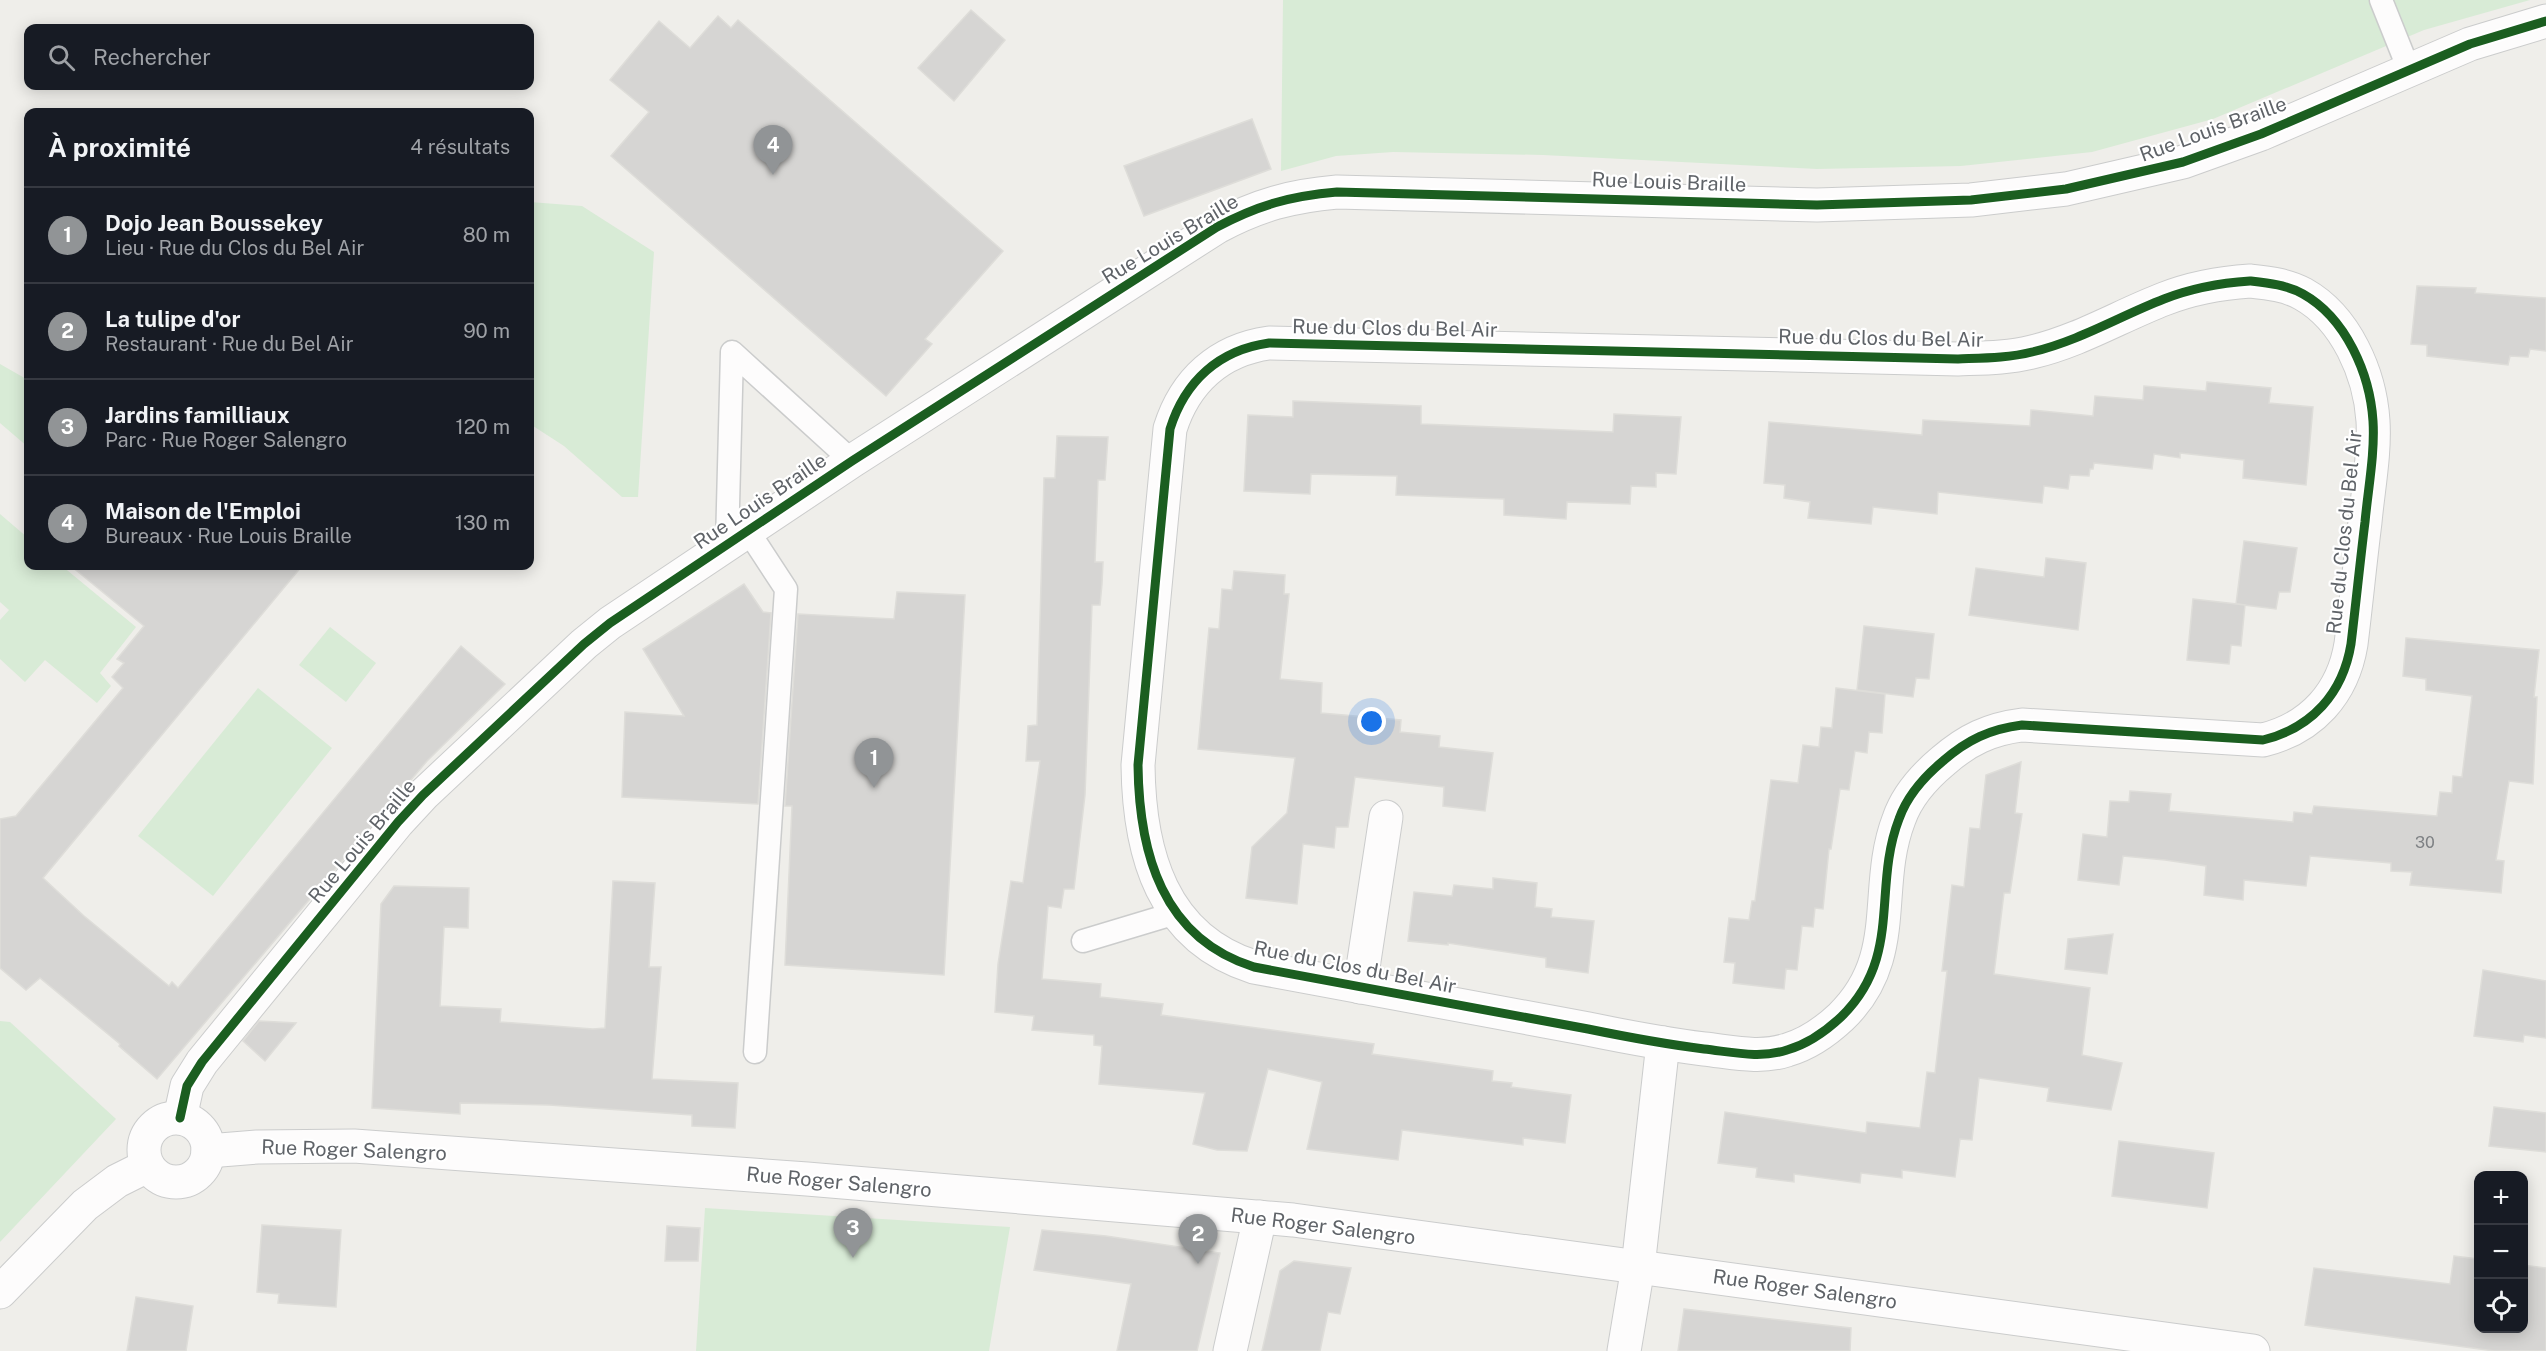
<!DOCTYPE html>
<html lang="fr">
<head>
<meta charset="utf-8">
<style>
  :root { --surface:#171b24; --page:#20242c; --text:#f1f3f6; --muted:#9ea1a6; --line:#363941; --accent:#919496 }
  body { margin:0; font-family:"Public Sans",sans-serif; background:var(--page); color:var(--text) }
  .controls { position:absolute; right:18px; bottom:18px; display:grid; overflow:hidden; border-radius:12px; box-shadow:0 3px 15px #0003 }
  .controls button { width:54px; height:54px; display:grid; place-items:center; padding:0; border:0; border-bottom:2px solid var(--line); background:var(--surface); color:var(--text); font:30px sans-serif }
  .you { position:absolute; left:1372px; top:722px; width:21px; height:21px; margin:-15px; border:4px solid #fff; border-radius:50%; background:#1a73e8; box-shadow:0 0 0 9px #1a73e833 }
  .badge { display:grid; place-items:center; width:39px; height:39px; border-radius:50%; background:var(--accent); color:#fff; font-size:20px; font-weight:700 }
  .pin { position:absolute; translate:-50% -50px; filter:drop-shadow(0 2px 3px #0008) }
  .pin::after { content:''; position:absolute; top:32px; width:21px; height:18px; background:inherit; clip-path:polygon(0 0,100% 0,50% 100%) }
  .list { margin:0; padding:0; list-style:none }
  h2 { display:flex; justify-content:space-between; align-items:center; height:78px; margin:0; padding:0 24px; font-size:26px }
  h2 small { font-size:20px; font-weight:400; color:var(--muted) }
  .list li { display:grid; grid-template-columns:39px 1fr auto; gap:18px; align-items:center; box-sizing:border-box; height:96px; padding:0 24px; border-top:2px solid var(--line) }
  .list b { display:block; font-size:22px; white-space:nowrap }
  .list p { margin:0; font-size:20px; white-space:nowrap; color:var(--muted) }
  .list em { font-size:20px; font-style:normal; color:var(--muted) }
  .icon { flex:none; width:33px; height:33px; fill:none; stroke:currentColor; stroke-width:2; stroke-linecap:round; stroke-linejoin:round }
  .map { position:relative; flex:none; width:2546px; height:1351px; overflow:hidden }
  .search { position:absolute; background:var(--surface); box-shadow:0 3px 15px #0003; left:24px; top:24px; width:510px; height:66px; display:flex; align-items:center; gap:15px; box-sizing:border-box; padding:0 21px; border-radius:12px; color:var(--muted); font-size:22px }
  .panel { position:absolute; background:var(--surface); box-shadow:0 3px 15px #0003; left:24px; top:108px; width:510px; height:462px; border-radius:12px }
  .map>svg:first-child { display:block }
  .green { fill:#d8ebd6 }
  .building { fill:#d6d5d3; stroke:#deddd9; stroke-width:1.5 }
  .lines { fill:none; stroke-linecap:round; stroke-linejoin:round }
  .service-casing { stroke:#cbcccc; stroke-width:25 }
  .minor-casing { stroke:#cbcccc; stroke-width:35 }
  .tertiary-casing { stroke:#cbcccc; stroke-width:35 }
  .service { stroke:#fdfcfc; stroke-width:22 }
  .minor { stroke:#fdfcfc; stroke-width:33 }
  .tertiary { stroke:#fdfcfc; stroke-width:33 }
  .cycleway-casing { stroke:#fff; stroke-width:13 }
  .cycleway { stroke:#1b5e20; stroke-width:9 }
  .labels { text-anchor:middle; stroke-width:4.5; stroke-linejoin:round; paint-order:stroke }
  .number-label { font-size:16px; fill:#7e8184 }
  .street-label { font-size:20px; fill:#5f6368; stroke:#fff }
</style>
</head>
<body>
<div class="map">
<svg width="2546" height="1351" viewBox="0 0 2546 1351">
  <rect width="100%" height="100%" fill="#efeeea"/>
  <!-- green -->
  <g class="green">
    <polygon points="1283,0 2530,0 2424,30 2213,119 2092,152 1961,166 1817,169 1543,155 1393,152 1336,156 1281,171"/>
    <polygon points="530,202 582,206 654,252 638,497 622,497 564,446 530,424"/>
    <polygon points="0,364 28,380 28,447 0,423"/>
    <polygon points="0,514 28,538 28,566 62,566 136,627 100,673 111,686 97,703 45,660 25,682 0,659 0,620 9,610 0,602"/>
    <polygon points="330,627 376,663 346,702 299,665"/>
    <polygon points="258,688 332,748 213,896 138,836"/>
    <polygon points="0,1021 10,1022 116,1119 0,1242"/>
    <polygon points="705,1208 1010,1227 989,1351 696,1351"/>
  </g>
  <!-- building -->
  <g class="building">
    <polygon points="971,10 1005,40 954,101 918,68"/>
    <polygon points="718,16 731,28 738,20 1003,251 925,339 932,344 886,396 611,156 649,112 610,80 659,21 690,48"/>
    <polygon points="1252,119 1271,169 1144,216 1124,166"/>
    <polygon points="2417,286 2476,288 2475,293 2546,298 2546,351 2530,349 2528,357 2510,356 2508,365 2427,356 2427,345 2411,344"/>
    <polygon points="2207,382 2271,388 2269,403 2313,407 2306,485 2243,478 2244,460 2180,453 2180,458 2154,454 2152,469 2094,463 2093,469 2090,469 2089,476 2070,475 2068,489 2044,486 2042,503 1938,492 1937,514 1873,507 1871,524 1808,518 1810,502 1784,498 1785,485 1764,483 1769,422 1922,435 1923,420 2030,426 2031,410 2093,416 2095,396 2143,400 2144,386 2206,391"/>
    <polygon points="1293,401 1421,406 1421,424 1613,432 1614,414 1681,417 1676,474 1656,473 1656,487 1631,486 1630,504 1567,502 1566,519 1504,515 1504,499 1396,495 1397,476 1311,474 1310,494 1244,491 1248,415 1293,417"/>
    <polygon points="1057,436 1108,437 1105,480 1098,480 1095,562 1103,562 1102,584 1100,605 1092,605 1085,795 1074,889 1064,889 1061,908 1048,906 1042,979 1101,984 1100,997 1163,1004 1161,1015 1374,1044 1372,1054 1493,1071 1492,1081 1512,1083 1511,1087 1571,1095 1565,1143 1523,1138 1523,1145 1402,1130 1398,1160 1307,1149 1322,1082 1268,1069 1247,1151 1217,1150 1193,1144 1205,1093 1099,1084 1102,1046 1094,1045 1094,1035 1032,1030 1034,1016 995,1012 998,964 1011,881 1023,883 1040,761 1026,761 1028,726 1037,725 1044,478 1055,478"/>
    <polygon points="2244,541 2297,548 2290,592 2279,592 2276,609 2236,604"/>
    <polygon points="2046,558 2086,563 2078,630 1969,615 1976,568 2044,577"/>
    <polygon points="71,566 302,566 43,878 84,916 169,986 172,982 178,988 461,646 505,684 427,761 157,1079 119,1046 120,1044 40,978 26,990 0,968 0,819 16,816 123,688 112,677 124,663 117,659 144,626"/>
    <polygon points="1234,571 1285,575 1284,594 1289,594 1280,679 1322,683 1321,713 1401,720 1400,732 1440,736 1439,747 1493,753 1485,811 1443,806 1444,787 1355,777 1348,827 1336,827 1334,848 1303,844 1297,904 1246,898 1252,847 1287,813 1295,758 1198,749 1209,628 1219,629 1222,589 1232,590"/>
    <polygon points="744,584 763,612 771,613 758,804 622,797 625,712 684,716 643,649"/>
    <polygon points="897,592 965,595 944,975 785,965 792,806 785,806 798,614 894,619"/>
    <polygon points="2193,599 2245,605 2241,646 2231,645 2229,664 2187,660"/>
    <polygon points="1864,626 1934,634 1929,679 1916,678 1913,697 1857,690"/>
    <polygon points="2406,638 2539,650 2534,697 2537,697 2533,784 2509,781 2496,860 2504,861 2501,893 2410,885 2412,872 2391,871 2391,863 2310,856 2306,886 2244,880 2243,900 2204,895 2206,866 2165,860 2123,856 2119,885 2078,880 2083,834 2107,837 2110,801 2129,802 2130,791 2171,794 2169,811 2293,822 2294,812 2312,814 2314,806 2437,816 2440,792 2452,793 2453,776 2462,777 2472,696 2426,690 2426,679 2403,676"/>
    <polygon points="1836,688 1885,694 1882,733 1869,732 1867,753 1855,751 1849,790 1840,789 1831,849 1829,849 1823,909 1815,908 1813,927 1802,926 1797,970 1786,969 1784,989 1733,983 1735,963 1724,962 1729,918 1749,920 1752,901 1755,901 1771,780 1798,783 1803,745 1819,747 1821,727 1832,728"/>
    <polygon points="2021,762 2015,813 2022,814 2010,893 2004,893 1994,974 2090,988 2082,1055 2122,1063 2111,1110 2047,1101 2049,1088 1979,1078 1972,1140 1960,1139 1955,1177 1902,1170 1902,1178 1861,1173 1860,1183 1794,1174 1794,1182 1756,1177 1757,1168 1718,1163 1725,1112 1866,1133 1867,1122 1920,1128 1927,1072 1935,1073 1947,971 1942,971 1952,885 1964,887 1970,828 1980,829 1986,775"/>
    <polygon points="1493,878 1537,883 1535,907 1552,909 1551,917 1594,921 1588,973 1546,967 1546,958 1448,943 1448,945 1408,941 1414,892 1452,896 1454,885 1493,889"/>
    <polygon points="613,881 655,883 649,967 661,967 652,1079 738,1083 735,1128 692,1126 692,1115 549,1105 460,1103 460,1114 372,1108 381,904 394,886 469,888 468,928 444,927 440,1006 501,1009 500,1022 593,1029 605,1028"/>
    <polygon points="2113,934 2107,974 2065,969 2068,939"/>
    <polygon points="2483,970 2546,981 2546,1038 2524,1035 2523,1042 2474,1036"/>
    <polygon points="259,1021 296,1023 265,1061 243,1041"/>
    <polygon points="2494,1107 2546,1113 2546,1152 2489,1146"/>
    <polygon points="2119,1141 2214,1153 2207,1208 2112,1196"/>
    <polygon points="262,1225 341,1230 336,1307 278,1303 279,1294 257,1292"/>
    <polygon points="667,1226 700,1228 698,1261 665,1261"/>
    <polygon points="1042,1230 1106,1236 1220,1253 1197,1351 1117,1351 1131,1284 1034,1270"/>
    <polygon points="2454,1256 2478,1259 2478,1329 2523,1329 2523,1265 2546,1268 2546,1351 2494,1351 2305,1325 2314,1268 2450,1284"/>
    <polygon points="1294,1261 1351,1268 1340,1314 1328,1312 1320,1351 1262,1351 1280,1271"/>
    <polygon points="136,1297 193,1306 186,1351 127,1351"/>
    <polygon points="1684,1309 1851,1328 1850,1351 1678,1351"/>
  </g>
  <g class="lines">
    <!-- service casing -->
    <g class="service-casing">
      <g id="service">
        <polyline points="2381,0 2409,70"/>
        <polyline points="748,531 786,589 755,1052"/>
        <polyline points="727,544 732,352 852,461"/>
        <polyline points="1083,941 1176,913"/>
      </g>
    </g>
    <!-- minor casing -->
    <g class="minor-casing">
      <g id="minor">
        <path d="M 2250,281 C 2268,283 2287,285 2303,294 C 2346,318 2370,374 2373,421 C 2375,454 2368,489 2365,522 C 2360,562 2356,603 2351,644 C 2343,693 2312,728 2263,740 L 2022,725 C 1990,729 1967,740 1943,761 C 1925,776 1907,796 1899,819 C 1872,889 1903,957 1841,1017 C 1825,1032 1808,1044 1787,1050 C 1760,1059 1732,1052 1704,1049 C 1665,1044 1627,1037 1588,1029 C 1476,1009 1365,988 1254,967 C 1162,938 1139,853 1138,765 L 1170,429 C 1185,381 1219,350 1269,343 L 1958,359 C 1983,358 2008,358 2032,352 C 2079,341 2120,316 2164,299 C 2192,288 2220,283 2250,281 Z"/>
        <polyline points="1360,987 1386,817"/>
        <path d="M 180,1118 L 187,1086 L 202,1062 L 398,822 L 423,795 L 584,644 L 610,623 L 852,461 L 1217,227 C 1258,205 1291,196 1337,192 L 1817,205 L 1971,200 L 2066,189 L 2183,162 L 2261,134 L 2470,44 L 2546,21"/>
        <polyline points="1638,1267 1663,1043"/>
        <polyline points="1230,1351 1260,1217"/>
      </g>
    </g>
    <!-- tertiary casing -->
    <g class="tertiary-casing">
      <g id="tertiary">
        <circle cx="176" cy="1150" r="32"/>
        <polyline points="208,1151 257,1147 354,1146 807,1179 1293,1220 2253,1351"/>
        <polyline points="0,1292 85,1205 117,1181 147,1166"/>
        <polyline points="1624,1351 1638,1267"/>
      </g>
    </g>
    <!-- service -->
    <use href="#service" class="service"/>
    <!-- minor -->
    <use href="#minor" class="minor"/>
    <!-- tertiary -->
    <use href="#tertiary" class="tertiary"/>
    <!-- cycleway casing -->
    <g class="cycleway-casing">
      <g id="cycleway">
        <path d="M 2250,281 C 2268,283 2287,285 2303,294 C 2346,318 2370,374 2373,421 C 2375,454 2368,489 2365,522 C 2360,562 2356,603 2351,644 C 2343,693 2312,728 2263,740 L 2022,725 C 1990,729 1967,740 1943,761 C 1925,776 1907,796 1899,819 C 1872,889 1903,957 1841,1017 C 1825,1032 1808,1044 1787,1050 C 1760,1059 1732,1052 1704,1049 C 1665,1044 1627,1037 1588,1029 C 1476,1009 1365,988 1254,967 C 1162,938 1139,853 1138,765 L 1170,429 C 1185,381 1219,350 1269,343 L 1958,359 C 1983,358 2008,358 2032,352 C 2079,341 2120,316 2164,299 C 2192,288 2220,283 2250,281 Z"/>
        <path d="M 180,1118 L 187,1086 L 202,1062 L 398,822 L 423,795 L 584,644 L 610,623 L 852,461 L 1217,227 C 1258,205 1291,196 1337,192 L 1817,205 L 1971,200 L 2066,189 L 2183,162 L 2261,134 L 2470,44 L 2546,21"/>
      </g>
    </g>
    <!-- cycleway -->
    <use href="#cycleway" class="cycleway"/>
  </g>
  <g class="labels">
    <!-- number labels -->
    <g class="number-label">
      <text x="2425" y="848">30</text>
    </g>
    <!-- street labels -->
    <g class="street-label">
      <text transform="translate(2213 129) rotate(-20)" y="7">Rue Louis Braille</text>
      <text transform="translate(1669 182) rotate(2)" y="7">Rue Louis Braille</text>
      <text transform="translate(1170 239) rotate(-31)" y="7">Rue Louis Braille</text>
      <text transform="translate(1395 328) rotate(1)" y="7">Rue du Clos du Bel Air</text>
      <text transform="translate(1881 338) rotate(1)" y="7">Rue du Clos du Bel Air</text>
      <text transform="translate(760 501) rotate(-34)" y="7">Rue Louis Braille</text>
      <text transform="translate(2344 532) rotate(-84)" y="7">Rue du Clos du Bel Air</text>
      <text transform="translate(362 841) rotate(-50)" y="7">Rue Louis Braille</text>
      <text transform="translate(1355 967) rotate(11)" y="7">Rue du Clos du Bel Air</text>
      <text transform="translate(354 1150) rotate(2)" y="7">Rue Roger Salengro</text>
      <text transform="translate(839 1182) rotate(5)" y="7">Rue Roger Salengro</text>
      <text transform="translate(1323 1226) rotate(7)" y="7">Rue Roger Salengro</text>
      <text transform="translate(1805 1289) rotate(8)" y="7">Rue Roger Salengro</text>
    </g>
  </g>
</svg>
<div class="controls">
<button>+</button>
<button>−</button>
<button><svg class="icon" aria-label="locate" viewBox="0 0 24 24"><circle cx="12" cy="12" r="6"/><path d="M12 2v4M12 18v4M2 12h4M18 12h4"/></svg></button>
</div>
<div class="you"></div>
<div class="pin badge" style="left:874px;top:788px">1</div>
<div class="pin badge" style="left:1198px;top:1264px">2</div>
<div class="pin badge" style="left:853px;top:1258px">3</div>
<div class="pin badge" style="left:773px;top:175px">4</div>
<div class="search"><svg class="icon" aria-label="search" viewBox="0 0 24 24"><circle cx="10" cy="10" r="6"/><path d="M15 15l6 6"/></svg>Rechercher</div>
<section class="panel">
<h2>À proximité<small>4 résultats</small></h2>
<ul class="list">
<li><span class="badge">1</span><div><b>Dojo Jean Boussekey</b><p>Lieu · Rue du Clos du Bel Air</p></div><em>80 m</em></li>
<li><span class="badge">2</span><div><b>La tulipe d'or</b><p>Restaurant · Rue du Bel Air</p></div><em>90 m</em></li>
<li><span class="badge">3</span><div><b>Jardins familliaux</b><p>Parc · Rue Roger Salengro</p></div><em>120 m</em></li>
<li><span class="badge">4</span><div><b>Maison de l'Emploi</b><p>Bureaux · Rue Louis Braille</p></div><em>130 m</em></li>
</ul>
</section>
</div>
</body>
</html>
